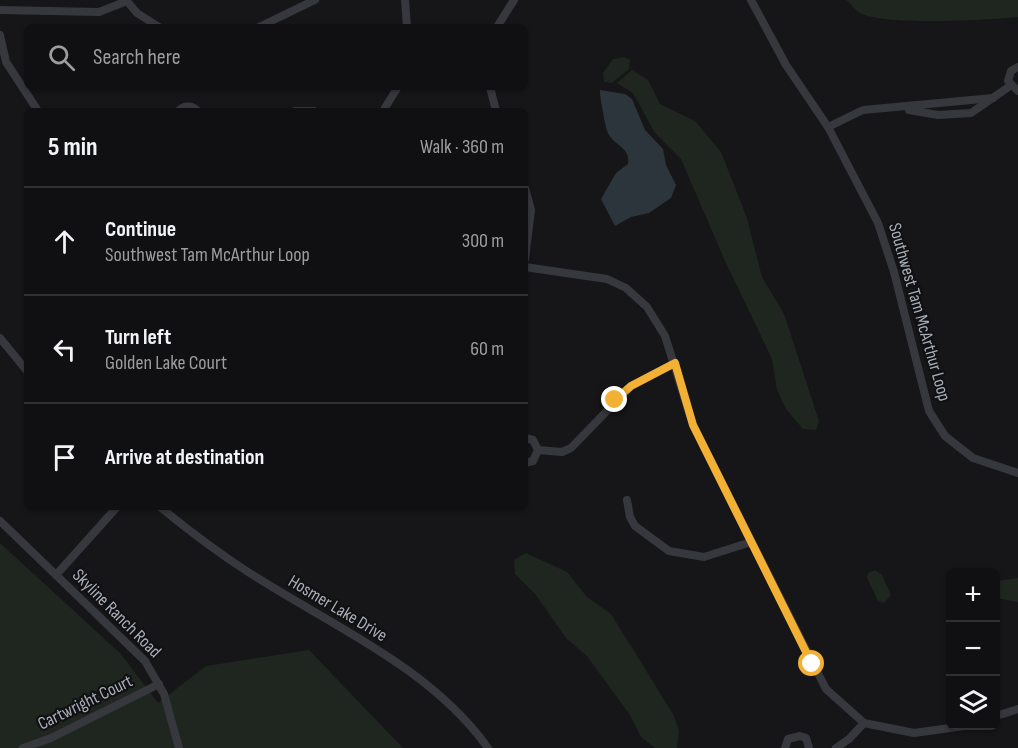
<!DOCTYPE html>
<html lang="en">
<head>
<meta charset="utf-8">
<style>
  :root { --surface:#101012; --page:#19191b; --text:#f1f3f6; --muted:#9c9d9f; --line:#303032 }
  body { margin:0; font-family:"Sofia Sans Condensed",sans-serif; background:var(--page); color:var(--text) }
  .controls { position:absolute; right:18px; bottom:18px; display:grid; overflow:hidden; border-radius:9px; box-shadow:0 2px 4px #0004 }
  .controls button { width:54px; height:54px; display:grid; place-items:center; padding:0; border:0; border-bottom:2px solid var(--line); background:var(--surface); color:var(--text); font:30px sans-serif }
  .stop { position:absolute; width:18px; height:18px; margin:-14px; border:4px solid #f2b134; border-radius:50%; background:#fff }
  .stop.end { background:#f2b134; border-color:#fff; box-shadow:0 2px 6px #0008 }
  .list { margin:0; padding:0; list-style:none }
  h2 { display:flex; justify-content:space-between; align-items:center; height:78px; margin:0; padding:0 24px; font-size:26px }
  h2 small { font-size:20px; font-weight:400; color:var(--muted) }
  .list li { display:grid; grid-template-columns:39px 1fr auto; gap:18px; align-items:center; box-sizing:border-box; height:108px; padding:0 24px; border-top:2px solid var(--line) }
  .list b { display:block; font-size:22px; white-space:nowrap }
  .list p { margin:0; font-size:20px; white-space:nowrap; color:var(--muted) }
  .list em { font-size:20px; font-style:normal; color:var(--muted) }
  .icon { flex:none; width:33px; height:33px; fill:none; stroke:currentColor; stroke-width:2; stroke-linecap:round; stroke-linejoin:round }
  .map { position:relative; flex:none; width:1018px; height:748px; overflow:hidden }
  .search { position:absolute; background:var(--surface); box-shadow:0 2px 4px #0004; left:24px; top:24px; width:504px; height:66px; display:flex; align-items:center; gap:15px; box-sizing:border-box; padding:0 21px; border-radius:9px; color:var(--muted); font-size:22px }
  .panel { position:absolute; background:var(--surface); box-shadow:0 2px 4px #0004; left:24px; top:108px; width:504px; height:402px; border-radius:9px }
  .map>svg:first-child { display:block }
  .green { fill:#1e261f }
  .water { fill:#2c353c }
  .lines { fill:none; stroke-linecap:round; stroke-linejoin:round }
  .minor { stroke:#37383d; stroke-width:8 }
  .route { stroke:#f2b134; stroke-width:8 }
  .labels { text-anchor:middle; stroke-width:4.5; stroke-linejoin:round; paint-order:stroke }
  .street-label { font-size:18px; fill:#a8adb8; stroke:#111113 }
</style>
</head>
<body>
<div class="map">
<svg width="1018" height="748" viewBox="0 0 1018 748">
  <rect width="100%" height="100%" fill="#161618"/>
  <!-- green -->
  <g class="green">
    <path d="M 846,0 L 1018,0 L 1018,17 C 989,20 882,26 860,13 C 855,10 851,4 846,0 Z"/>
    <polygon points="625,57 630,60 629,69 612,83 604,82 603,73 613,59"/>
    <polygon points="632,70 648,80 660,104 695,121 721,152 747,218 762,277 784,314 819,421 816,430 803,429 786,409 777,390 772,359 725,261 681,159 655,133 633,93 617,83"/>
    <polygon points="0,543 121,654 158,703 206,666 309,650 403,748 0,748"/>
    <polygon points="526,553 567,572 587,597 611,614 673,714 679,730 677,748 655,748 641,737 630,715 587,656 566,638 536,595 515,574 514,560"/>
    <polygon points="875,570 882,575 891,595 884,603 878,601 867,578 868,573"/>
    <polygon points="1018,578 1018,602 996,598 996,581"/>
  </g>
  <!-- water -->
  <path class="water" d="M 600,90 L 625,94 L 632,99 L 645,130 L 663,149 L 666,165 L 676,185 L 671,198 L 649,213 L 631,217 L 615,226 L 601,199 L 616,173 L 628,164 C 631,147 614,146 608,133 C 606,130 599,93 600,90 Z"/>
  <g class="lines">
    <!-- minor -->
    <g class="minor">
      <polyline points="126,0 137,13 159,27"/>
      <polyline points="405,0 407,27"/>
      <polyline points="751,0 786,65 828,127 878,223 894,272 929,411 945,436 973,458 1018,473"/>
      <polyline points="0,10 99,12 127,1"/>
      <polyline points="259,27 315,0"/>
      <polyline points="497,27 514,0"/>
      <polyline points="0,35 6,62 38,111"/>
      <polyline points="1018,67 1011,71 1008,81 1018,91"/>
      <polyline points="490,87 496,111"/>
      <polyline points="909,110 938,115 971,113 1010,86"/>
      <path d="M 178,111 C 184,105 192,105 198,111"/>
      <polyline points="295,111 314,111"/>
      <polyline points="383,111 398,87"/>
      <polyline points="828,127 863,110 993,98"/>
      <polyline points="525,188 531,210 525,259"/>
      <polyline points="525,267 607,279 626,288 647,307 665,336 693,425 826,689 864,723 914,733 964,726"/>
      <polyline points="0,338 27,371"/>
      <polyline points="525,438 533,440 538,450 533,461 525,463"/>
      <polyline points="538,450 562,452 571,448 631,386 675,363"/>
      <polyline points="627,500 630,517 635,526 669,551 704,557 751,542"/>
      <path d="M 160,507 C 188,530 217,552 248,572 C 330,625 429,666 488,748"/>
      <polyline points="0,521 145,661 164,694 179,748"/>
      <polyline points="56,575 117,507"/>
      <polyline points="996,716 1018,709"/>
      <polyline points="23,748 51,738 159,684"/>
      <polyline points="785,748 788,739 800,736 806,738 809,748"/>
      <polyline points="836,748 849,739 864,723"/>
    </g>
  </g>
  <g class="lines">
    <!-- route -->
    <polyline class="route" points="615,400 631,386 675,363 693,425 812,664"/>
  </g>
  <g class="labels">
    <!-- street labels -->
    <g class="street-label">
      <text transform="translate(920 312) rotate(74)" y="6">Southwest Tam McArthur Loop</text>
      <text transform="translate(338 608) rotate(31)" y="6">Hosmer Lake Drive</text>
      <text transform="translate(117 613) rotate(45)" y="6">Skyline Ranch Road</text>
      <text transform="translate(85 702) rotate(-26)" y="6">Cartwright Court</text>
    </g>
  </g>
</svg>
<div class="controls">
<button>+</button>
<button>−</button>
<button><svg class="icon" aria-label="layers" viewBox="0 0 24 24"><path d="M12 4l9 5-9 5-9-5zM3 14l9 5 9-5"/></svg></button>
</div>
<div class="stop" style="left:812px;top:664px"></div>
<div class="stop end" style="left:615px;top:400px"></div>
<div class="search"><svg class="icon" aria-label="search" viewBox="0 0 24 24"><circle cx="10" cy="10" r="6"/><path d="M15 15l6 6"/></svg>Search here</div>
<section class="panel">
<h2>5 min<small>Walk · 360 m</small></h2>
<ul class="list">
<li><svg class="icon" aria-label="ahead" viewBox="0 0 24 24"><path d="M12 20V5M6 11l6-6 6 6"/></svg><div><b>Continue</b><p>Southwest Tam McArthur Loop</p></div><em>300 m</em></li>
<li><svg class="icon" aria-label="left" viewBox="0 0 24 24"><path d="M17 20v-9H6M10 6l-5 5 5 5"/></svg><div><b>Turn left</b><p>Golden Lake Court</p></div><em>60 m</em></li>
<li><svg class="icon" aria-label="arrive" viewBox="0 0 24 24"><path d="M6 21V4h12l-3 4 3 4H6"/></svg><div><b>Arrive at destination</b></div></li>
</ul>
</section>
</div>
</body>
</html>
